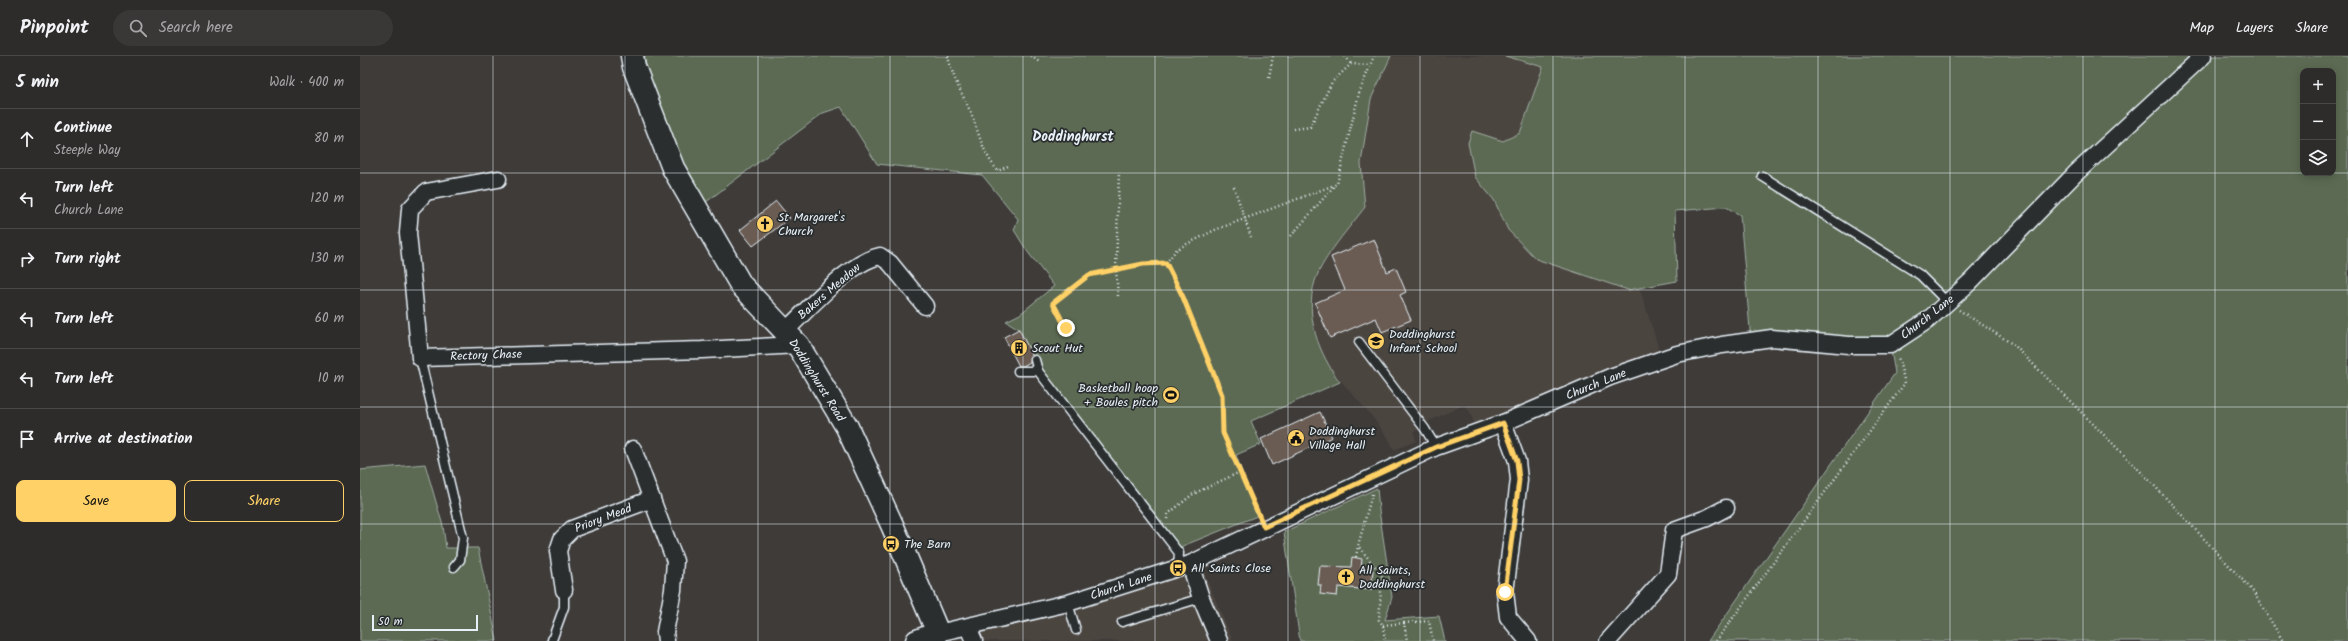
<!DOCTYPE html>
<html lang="en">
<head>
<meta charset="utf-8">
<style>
  :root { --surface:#2e2c2b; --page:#3a3837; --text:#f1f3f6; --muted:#a7a7a9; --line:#494847; --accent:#ffd166 }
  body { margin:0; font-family:Kalam,sans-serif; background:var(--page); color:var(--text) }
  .controls { position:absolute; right:12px; top:12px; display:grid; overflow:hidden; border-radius:8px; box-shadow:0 2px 10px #0003 }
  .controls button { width:36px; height:36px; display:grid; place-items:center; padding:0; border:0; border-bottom:1px solid var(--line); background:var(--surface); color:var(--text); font:20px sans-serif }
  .scale { position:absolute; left:12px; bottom:10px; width:106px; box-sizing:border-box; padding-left:4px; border:2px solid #e8f1f8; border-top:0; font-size:11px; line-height:14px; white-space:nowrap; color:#e8f1f8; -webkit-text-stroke:3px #2a2d2e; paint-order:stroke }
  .stop { position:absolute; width:12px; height:12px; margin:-9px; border:3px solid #ffd166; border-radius:50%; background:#fff }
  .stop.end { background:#ffd166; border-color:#fff; box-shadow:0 1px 4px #0008 }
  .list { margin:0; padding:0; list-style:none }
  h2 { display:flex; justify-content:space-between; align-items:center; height:52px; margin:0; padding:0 16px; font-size:17px }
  h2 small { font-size:13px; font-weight:400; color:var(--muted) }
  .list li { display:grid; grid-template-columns:26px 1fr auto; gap:12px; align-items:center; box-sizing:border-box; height:60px; padding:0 16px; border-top:1px solid var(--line) }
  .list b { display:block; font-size:15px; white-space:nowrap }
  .list p { margin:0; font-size:13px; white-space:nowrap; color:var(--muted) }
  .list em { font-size:13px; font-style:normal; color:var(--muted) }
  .actions { display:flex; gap:8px; padding:12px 16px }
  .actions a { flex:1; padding:9px 0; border:1px solid var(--accent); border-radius:8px; text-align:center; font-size:14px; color:var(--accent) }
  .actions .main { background:var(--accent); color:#111 }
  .icon { flex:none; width:22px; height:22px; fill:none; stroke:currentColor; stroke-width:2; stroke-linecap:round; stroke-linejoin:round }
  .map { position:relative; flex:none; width:1988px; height:585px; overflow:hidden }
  header { display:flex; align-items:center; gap:24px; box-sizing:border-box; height:56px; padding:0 20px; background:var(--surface); border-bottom:1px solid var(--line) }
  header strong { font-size:19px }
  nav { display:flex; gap:22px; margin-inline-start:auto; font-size:14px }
  .search { width:280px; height:36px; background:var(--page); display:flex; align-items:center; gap:10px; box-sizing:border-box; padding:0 14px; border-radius:22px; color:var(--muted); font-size:15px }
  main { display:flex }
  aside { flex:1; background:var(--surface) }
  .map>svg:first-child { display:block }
  .built { fill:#4c4540 }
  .green { fill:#5b6a52; stroke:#a2aea5; fill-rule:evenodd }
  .building { fill:#6b5c52; stroke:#e8f1f8 }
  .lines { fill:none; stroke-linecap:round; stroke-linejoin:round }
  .lane-casing { stroke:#e8f1f8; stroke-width:11 }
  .street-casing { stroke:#e8f1f8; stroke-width:19 }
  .secondary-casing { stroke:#e8f1f8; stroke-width:25 }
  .path { stroke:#e8f1f8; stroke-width:2.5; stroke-dasharray:1 3; stroke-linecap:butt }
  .lane { stroke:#2a2d2e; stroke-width:8 }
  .street { stroke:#2a2d2e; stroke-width:16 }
  .secondary { stroke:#2a2d2e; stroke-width:22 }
  .route { stroke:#ffd166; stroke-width:5 }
  .grid { fill:none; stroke:#e8f1f8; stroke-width:1; stroke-opacity:0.55 }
  .labels { text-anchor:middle; stroke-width:3.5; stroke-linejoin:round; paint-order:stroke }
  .poi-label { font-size:12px; fill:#e8f1f8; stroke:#2a2d2e; text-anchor:start }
  .street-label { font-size:12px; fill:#e8f1f8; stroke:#2a2d2e }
  .quarter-label { font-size:14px; font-weight:bold; fill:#e8f1f8; stroke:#2a2d2e }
</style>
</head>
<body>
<header>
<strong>Pinpoint</strong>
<div class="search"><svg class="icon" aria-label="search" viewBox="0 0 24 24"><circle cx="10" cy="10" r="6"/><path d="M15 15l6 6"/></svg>Search here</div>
<nav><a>Map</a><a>Layers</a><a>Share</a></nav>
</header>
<main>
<aside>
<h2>5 min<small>Walk · 400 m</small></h2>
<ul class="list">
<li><svg class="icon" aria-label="ahead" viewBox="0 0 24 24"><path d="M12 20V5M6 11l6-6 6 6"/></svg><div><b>Continue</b><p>Steeple Way</p></div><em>80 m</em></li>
<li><svg class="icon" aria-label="left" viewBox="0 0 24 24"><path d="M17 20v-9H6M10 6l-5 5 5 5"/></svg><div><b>Turn left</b><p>Church Lane</p></div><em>120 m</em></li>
<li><svg class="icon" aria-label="right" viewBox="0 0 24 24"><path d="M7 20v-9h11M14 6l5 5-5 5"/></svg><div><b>Turn right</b></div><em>130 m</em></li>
<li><svg class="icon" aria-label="left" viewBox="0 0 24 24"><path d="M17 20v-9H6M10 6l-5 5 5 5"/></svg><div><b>Turn left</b></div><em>60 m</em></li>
<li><svg class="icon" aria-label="left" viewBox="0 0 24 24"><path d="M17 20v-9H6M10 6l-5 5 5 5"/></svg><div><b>Turn left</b></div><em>10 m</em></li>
<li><svg class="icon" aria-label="arrive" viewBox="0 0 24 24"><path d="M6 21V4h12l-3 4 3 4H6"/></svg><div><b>Arrive at destination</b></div></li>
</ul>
<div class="actions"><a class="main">Save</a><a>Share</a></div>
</aside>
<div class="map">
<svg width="1988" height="585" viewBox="0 0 1988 585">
  <rect width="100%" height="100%" fill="#3e3b39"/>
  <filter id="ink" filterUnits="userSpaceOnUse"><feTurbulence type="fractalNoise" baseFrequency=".025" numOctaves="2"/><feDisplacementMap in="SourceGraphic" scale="8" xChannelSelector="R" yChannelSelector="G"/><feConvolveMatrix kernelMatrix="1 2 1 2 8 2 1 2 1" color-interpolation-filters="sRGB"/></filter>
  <g filter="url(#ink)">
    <!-- built -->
    <g class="built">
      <polygon points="1031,0 1188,0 1280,233 1302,303 1117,376 1110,356 1104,349 1069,365 1054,376 1056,385 1034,394 1029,383 1010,358 966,308 951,262 955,224 973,192 1005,151 1001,108 1011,43"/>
      <polygon points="836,506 843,514 873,585 618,585 612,568"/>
    </g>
    <!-- green -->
    <g class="green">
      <path d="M 272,0 L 1031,0 L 1011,43 L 1001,107 L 1005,151 C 990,171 963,201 955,225 C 944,260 959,298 980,326 L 891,365 L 901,388 L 876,399 L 897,460 L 820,491 L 804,475 L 678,315 L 659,273 L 646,265 L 660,258 L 694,230 L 667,195 L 654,174 L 658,163 L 622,119 L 517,108 L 481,51 L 463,57 L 337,153 Z"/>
      <path d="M 1145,0 L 1988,0 L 1988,585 L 1348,585 L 1535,317 L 1530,289 L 1391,285 L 1380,159 L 1366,151 L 1315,155 L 1317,225 L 1268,234 L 1176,203 L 1148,174 L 1134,144 L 1115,121 L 1108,87 L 1112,75 L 1143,85 L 1160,77 L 1183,11 ZM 1943,15 L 1973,15 L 1973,117 L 1943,117 Z"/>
      <polygon points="65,408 83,470 86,492 118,492 137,585 0,585 0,414"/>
      <polygon points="1017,432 1019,454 1032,541 1025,564 1079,560 1085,585 940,585 924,476"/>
    </g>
    <!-- building -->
    <g class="building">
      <polygon points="416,145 430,162 393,190 380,174"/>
      <polygon points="1014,183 1027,216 1036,212 1046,236 1040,239 1051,264 1022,276 1016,262 970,282 955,247 985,234 971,201"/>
      <polygon points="659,273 672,299 670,306 663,310 659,310 644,281"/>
      <polygon points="960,356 972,381 912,409 901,383"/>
      <polygon points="992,501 1002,503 1001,513 1013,514 1011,534 978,531 977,540 960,538 961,529 958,529 960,510 991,511"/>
    </g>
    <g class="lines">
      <!-- lane casing -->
      <g class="lane-casing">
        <g id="lane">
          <polyline points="1402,120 1560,219 1587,246"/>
          <polyline points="999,286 1065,373 1076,391"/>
          <polyline points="60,302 103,482 100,504 94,511"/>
          <polyline points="675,304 678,315 819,497 818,512"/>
          <polyline points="658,315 678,315"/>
          <polyline points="708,547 716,574"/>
          <polyline points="762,566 841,542"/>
          <polyline points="192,584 204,551 204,534"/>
        </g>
      </g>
      <!-- street casing -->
      <g class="street-casing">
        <g id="street">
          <polyline points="138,123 66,136 50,153 48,177 60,302 342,294 438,289"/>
          <path d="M 425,275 C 450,252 488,207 520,200 L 530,207 L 565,250"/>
          <polyline points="1143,367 1157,405 1159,424 1145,536 1148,561 1168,585"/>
          <polyline points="273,393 315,505 313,534 305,576 306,585"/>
          <polyline points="830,508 841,542 859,585"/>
          <polyline points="204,534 198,495 202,483 212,473 292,443"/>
          <polyline points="608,571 614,585"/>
          <polyline points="578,577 708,547 830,508 1076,391 1143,367 1250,321 1317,298 1362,289 1412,282 1489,289 1530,289 1568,264 1610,226 1715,118 1843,0"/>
          <polyline points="1248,585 1308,518 1314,474 1347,462 1366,452"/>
        </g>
      </g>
      <!-- secondary casing -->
      <g class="secondary-casing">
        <polyline id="secondary" points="272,0 274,11 313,112 381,229 438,289 487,371 533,471 578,577 557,585"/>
      </g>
      <!-- path -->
      <g class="path">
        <path d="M 588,0 C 592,21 602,37 611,57 C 619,77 623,98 638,115 L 650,109"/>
        <polyline points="671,0 679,6"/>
        <polyline points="985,0 991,8"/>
        <polyline points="909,21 913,0"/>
        <polyline points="934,73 950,71 972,26 991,8 1010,9"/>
        <polyline points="874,131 891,181"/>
        <polyline points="931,180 975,129"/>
        <polyline points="758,240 756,213 759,116"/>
        <polyline points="1599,254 1654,289 1789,424 1892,534 1923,585"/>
        <polyline points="706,272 693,247 729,219 783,208 806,207"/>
        <polyline points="1012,438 998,490 1022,519 1019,564 1023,569 1025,585"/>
        <polyline points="899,460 863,377 862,339 823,241 806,207 817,193 855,174 977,128 999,37 1014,0"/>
        <polyline points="807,463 808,458 833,438 880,416"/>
        <polyline points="996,501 998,490"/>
        <polyline points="1044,567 1069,565 1073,585"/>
        <polyline points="1023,569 1044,567 1047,585"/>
        <polyline points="1356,585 1545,327 1538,301"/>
      </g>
      <!-- lane -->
      <use href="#lane" class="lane"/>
      <!-- street -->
      <use href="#street" class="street"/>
      <!-- secondary -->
      <use href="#secondary" class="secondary"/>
    </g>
  </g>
  <g class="lines" filter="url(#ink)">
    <!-- route -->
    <polyline class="route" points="706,272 693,247 729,219 783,208 806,207 823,241 862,339 863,377 904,471 1076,391 1143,367 1157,405 1159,424 1145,536"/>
  </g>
  <!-- grid -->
  <path class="grid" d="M 133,0 L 133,585M 265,0 L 265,585M 398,0 L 398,585M 530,0 L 530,585M 663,0 L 663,585M 795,0 L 795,585M 928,0 L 928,585M 1060,0 L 1060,585M 1193,0 L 1193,585M 1325,0 L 1325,585M 1458,0 L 1458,585M 1590,0 L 1590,585M 1723,0 L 1723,585M 1855,0 L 1855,585M 0,117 L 1943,117M 1943,117 L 1973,117M 1973,117 L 1988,117M 0,234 L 1988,234M 0,351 L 1988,351M 0,468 L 1988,468"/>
  <!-- icons -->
  <defs>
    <g id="church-disc" transform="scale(0.9)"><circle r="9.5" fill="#ffd166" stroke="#2a2d2e"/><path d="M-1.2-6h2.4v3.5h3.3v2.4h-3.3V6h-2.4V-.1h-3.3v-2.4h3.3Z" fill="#111"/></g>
    <g id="school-disc" transform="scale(0.9)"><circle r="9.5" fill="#ffd166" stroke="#2a2d2e"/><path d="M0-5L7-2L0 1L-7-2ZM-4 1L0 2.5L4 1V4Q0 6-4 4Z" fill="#111"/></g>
    <g id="building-disc" transform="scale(0.9)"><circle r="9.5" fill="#ffd166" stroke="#2a2d2e"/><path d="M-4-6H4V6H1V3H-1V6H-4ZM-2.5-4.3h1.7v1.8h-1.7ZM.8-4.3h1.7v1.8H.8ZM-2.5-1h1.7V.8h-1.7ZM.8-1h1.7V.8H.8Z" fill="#111"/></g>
    <g id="stadium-disc" transform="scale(0.9)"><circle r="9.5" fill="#ffd166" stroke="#2a2d2e"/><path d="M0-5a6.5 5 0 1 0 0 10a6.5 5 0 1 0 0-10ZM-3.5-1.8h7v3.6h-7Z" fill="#111"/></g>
    <g id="civic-disc" transform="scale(0.9)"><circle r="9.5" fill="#ffd166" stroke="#2a2d2e"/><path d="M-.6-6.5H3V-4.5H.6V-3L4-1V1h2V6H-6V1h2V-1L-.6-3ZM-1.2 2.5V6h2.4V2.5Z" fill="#111"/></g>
    <g id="bus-disc" transform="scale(0.9)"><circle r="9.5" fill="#ffd166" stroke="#2a2d2e"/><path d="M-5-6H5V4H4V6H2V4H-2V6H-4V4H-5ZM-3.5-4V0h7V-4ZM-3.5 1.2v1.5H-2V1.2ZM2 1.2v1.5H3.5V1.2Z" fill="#111"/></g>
  </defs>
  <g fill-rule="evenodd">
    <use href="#church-disc" x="405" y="168"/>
    <use href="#school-disc" x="1016" y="285"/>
    <use href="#building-disc" x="659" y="292"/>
    <use href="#stadium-disc" x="811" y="339"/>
    <use href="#civic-disc" x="936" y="382"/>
    <use href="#bus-disc" x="531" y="488"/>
    <use href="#bus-disc" x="818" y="512"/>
    <use href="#church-disc" x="986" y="521"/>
  </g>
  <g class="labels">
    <!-- poi labels -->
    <g class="poi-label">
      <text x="418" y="165">St Margaret's<tspan x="418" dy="14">Church</tspan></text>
      <text x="1029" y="282">Doddinghurst<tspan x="1029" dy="14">Infant School</tspan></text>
      <text x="672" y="296">Scout Hut</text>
      <text x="798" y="336" text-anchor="end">Basketball hoop<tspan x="798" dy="14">+ Boules pitch</tspan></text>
      <text x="949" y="379">Doddinghurst<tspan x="949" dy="14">Village Hall</tspan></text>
      <text x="544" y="492">The Barn</text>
      <text x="831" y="516">All Saints Close</text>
      <text x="999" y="518">All Saints,<tspan x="999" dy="14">Doddinghurst</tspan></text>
    </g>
    <!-- street labels -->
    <g class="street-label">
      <text transform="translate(469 235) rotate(-41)" y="4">Bakers Meadow</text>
      <text transform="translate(1567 261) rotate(-38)" y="4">Church Lane</text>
      <text transform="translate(126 299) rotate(-2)" y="4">Rectory Chase</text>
      <text transform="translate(457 324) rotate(58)" y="4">Doddinghurst Road</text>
      <text transform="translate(1236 328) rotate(-22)" y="4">Church Lane</text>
      <text transform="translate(243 462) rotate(-21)" y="4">Priory Mead</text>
      <text transform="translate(761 530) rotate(-18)" y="4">Church Lane</text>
    </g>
    <!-- quarter labels -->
    <g class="quarter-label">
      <text x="713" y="85">Doddinghurst</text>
    </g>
  </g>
</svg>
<div class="controls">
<button>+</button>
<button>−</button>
<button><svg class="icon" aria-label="layers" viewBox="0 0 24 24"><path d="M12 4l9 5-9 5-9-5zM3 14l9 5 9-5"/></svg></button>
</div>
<div class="scale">50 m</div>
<div class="stop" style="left:1145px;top:536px"></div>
<div class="stop end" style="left:706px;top:272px"></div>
</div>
</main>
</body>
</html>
